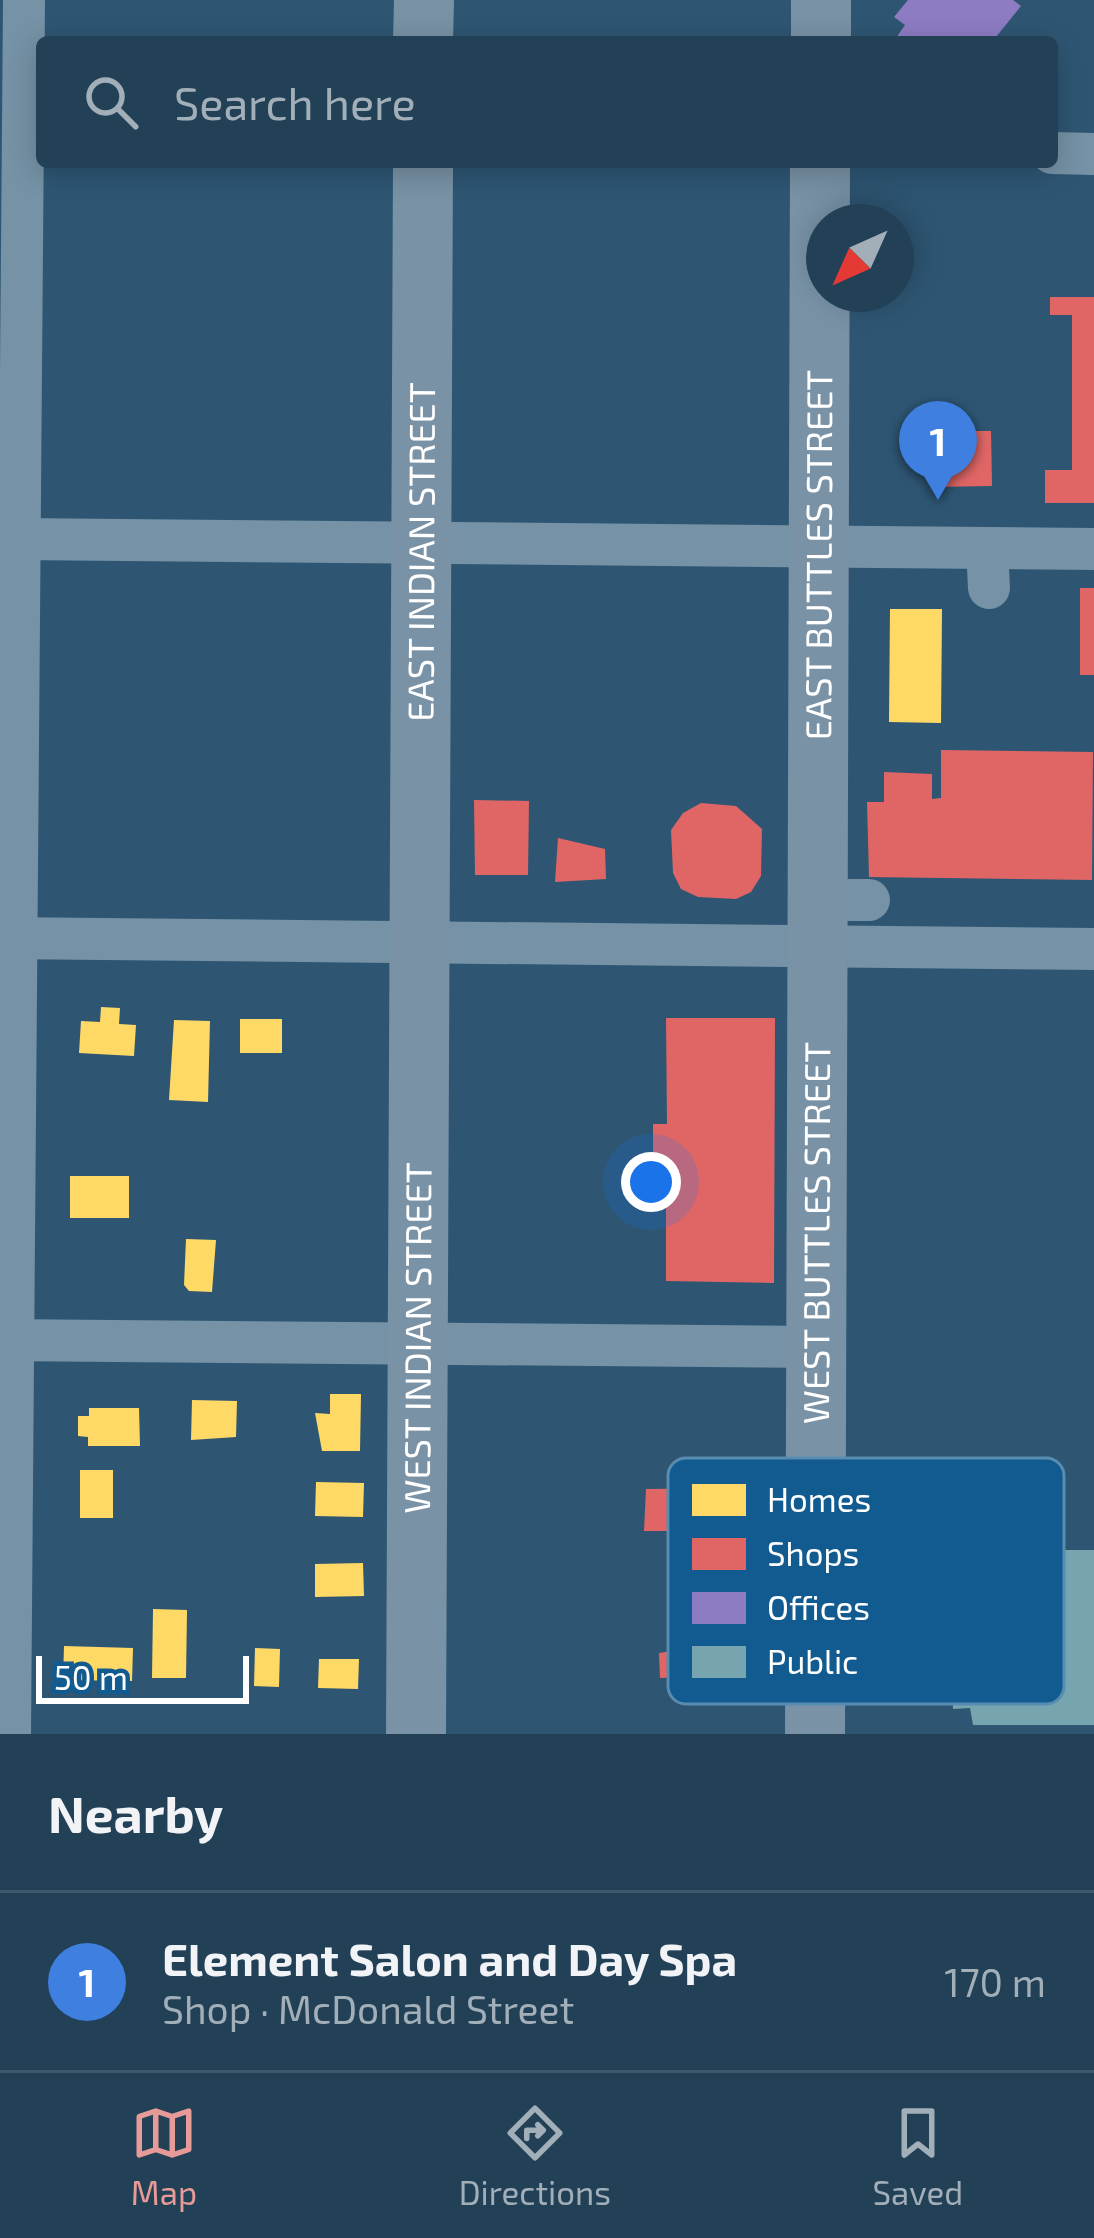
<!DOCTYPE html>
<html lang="en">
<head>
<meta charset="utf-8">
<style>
  :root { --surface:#224056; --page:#2e4b60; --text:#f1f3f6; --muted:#a2afb9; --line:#3f596c; --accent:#e69b98 }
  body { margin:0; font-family:"Exo 2",sans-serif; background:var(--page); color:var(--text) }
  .compass { position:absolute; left:806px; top:204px; width:108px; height:108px; border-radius:50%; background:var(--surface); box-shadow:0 6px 30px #0003; rotate:225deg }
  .scale { position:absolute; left:36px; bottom:30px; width:213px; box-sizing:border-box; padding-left:12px; border:6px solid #fff; border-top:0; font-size:33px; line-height:42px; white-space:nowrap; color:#fff; -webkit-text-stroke:9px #115b90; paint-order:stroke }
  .you { position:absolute; left:651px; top:1182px; width:42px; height:42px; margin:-30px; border:9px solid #fff; border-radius:50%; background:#1a73e8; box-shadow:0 0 0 18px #1a73e833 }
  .badge { display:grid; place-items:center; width:78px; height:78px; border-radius:50%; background:var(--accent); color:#fff; font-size:39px; font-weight:700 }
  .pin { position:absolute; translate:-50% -99px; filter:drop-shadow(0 3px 6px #0008) }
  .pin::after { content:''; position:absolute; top:63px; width:42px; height:36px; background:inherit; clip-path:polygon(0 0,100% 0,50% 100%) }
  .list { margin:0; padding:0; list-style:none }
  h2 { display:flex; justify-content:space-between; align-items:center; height:156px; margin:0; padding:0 48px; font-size:51px }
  h2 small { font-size:39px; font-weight:400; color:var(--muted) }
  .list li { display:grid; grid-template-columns:78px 1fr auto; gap:36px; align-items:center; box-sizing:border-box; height:180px; padding:0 48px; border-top:3px solid var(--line) }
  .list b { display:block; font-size:45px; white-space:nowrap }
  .list p { margin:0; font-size:39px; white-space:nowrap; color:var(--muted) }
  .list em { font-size:39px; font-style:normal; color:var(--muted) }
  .icon { flex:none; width:66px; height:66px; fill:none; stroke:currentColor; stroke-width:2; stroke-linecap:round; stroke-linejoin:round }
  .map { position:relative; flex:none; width:1094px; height:1734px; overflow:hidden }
  .search { position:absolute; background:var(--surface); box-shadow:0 6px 30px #0003; left:36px; right:36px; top:36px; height:132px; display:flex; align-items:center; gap:30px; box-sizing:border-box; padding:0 42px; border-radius:12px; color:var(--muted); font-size:45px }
  .sheet { height:336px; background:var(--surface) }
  nav { display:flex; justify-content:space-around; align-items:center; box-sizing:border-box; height:168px; border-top:3px solid var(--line); background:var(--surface); font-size:33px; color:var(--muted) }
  nav a { display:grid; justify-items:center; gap:6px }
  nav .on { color:var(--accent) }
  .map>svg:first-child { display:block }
  .homes { fill:#ffd966 }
  .shops { fill:#e06666 }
  .offices { fill:#8e7cc3 }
  .public { fill:#76a5af }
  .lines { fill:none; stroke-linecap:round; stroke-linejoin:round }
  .minor { stroke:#7592a6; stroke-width:42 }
  .highway { stroke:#7992a6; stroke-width:60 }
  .labels { text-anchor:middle; stroke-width:12; stroke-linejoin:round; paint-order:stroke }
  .street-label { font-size:36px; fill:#fff; stroke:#115b90 }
  .key { fill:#115b90; stroke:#588cb1; stroke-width:3 }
  .key-label { font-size:33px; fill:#fff }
</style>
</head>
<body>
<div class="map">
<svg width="1094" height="1734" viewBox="0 0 1094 1734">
  <rect width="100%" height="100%" fill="#2e5673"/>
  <!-- homes -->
  <g class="homes">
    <polygon points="890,609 942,609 941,723 889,722"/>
    <polygon points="101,1007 120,1008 119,1024 136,1025 134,1056 79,1053 81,1021 100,1022"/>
    <rect x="240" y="1019" width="42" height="34"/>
    <polygon points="174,1020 210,1021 208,1102 169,1100"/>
    <rect x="70" y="1176" width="59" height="42"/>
    <polygon points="186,1239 216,1240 212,1292 189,1291 184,1285"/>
    <polygon points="330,1394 361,1394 360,1451 322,1451 315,1413 330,1414"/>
    <polygon points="192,1400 237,1401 236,1437 191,1440"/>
    <polygon points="89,1408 139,1408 140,1446 88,1446 88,1437 78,1436 78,1416 89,1416"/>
    <rect x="80" y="1470" width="33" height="48"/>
    <polygon points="316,1482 364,1483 363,1517 315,1516"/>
    <polygon points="363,1563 364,1596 315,1597 315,1564"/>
    <polygon points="153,1609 187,1610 186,1678 152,1678"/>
    <polygon points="64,1646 133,1648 132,1681 63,1680"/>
    <polygon points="255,1648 280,1649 279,1687 254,1686"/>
    <polygon points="319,1659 359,1659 358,1689 318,1688"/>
  </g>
  <!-- shops -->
  <g class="shops">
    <polygon points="1050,297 1094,297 1094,503 1045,503 1045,470 1072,470 1072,315 1050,315"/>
    <polygon points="957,431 991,431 992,486 932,487 932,442 957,441"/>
    <rect x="1080" y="588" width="14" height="87"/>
    <polygon points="941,750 1093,752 1092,880 869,877 867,802 884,802 884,772 932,774 932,799 941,798"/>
    <polygon points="474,800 529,801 528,875 475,875"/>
    <polygon points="701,803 736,806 762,829 761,876 751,892 736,899 698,897 681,889 673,873 671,830 683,813"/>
    <polygon points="558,838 605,849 606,879 555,882"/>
    <polygon points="666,1018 775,1018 774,1283 666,1281 666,1176 653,1176 653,1124 667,1124"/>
    <polygon points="743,1488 743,1531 644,1531 646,1489"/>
    <polygon points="685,1649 723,1649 724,1685 685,1685 685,1677 660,1678 659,1653"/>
  </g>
  <!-- offices -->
  <polygon class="offices" points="908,0 1013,0 1021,6 992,42 902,42 896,38 905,25 894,17"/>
  <!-- public -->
  <polygon class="public" points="971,1550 1094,1550 1094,1725 973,1725 970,1708 953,1709 951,1660 972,1660"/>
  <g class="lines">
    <!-- minor -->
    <g class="minor">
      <polyline points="1052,153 1094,154"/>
      <polyline points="16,539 1094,549"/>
      <polyline points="987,548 989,588"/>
      <polyline points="817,900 869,900"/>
      <polyline points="0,938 1094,949"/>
      <polyline points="0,1340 816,1347"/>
      <polyline points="10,1734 24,0"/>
    </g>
    <!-- highway -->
    <g class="highway">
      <polyline points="423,42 424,0"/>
      <polyline points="821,42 821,0"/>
      <path id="s1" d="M 416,1734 L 423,162"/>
      <path id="s2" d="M 815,1734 L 820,162"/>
    </g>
  </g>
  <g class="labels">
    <!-- street labels -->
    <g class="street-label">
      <text dy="13" stroke="none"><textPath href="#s1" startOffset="1182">EAST INDIAN STREET</textPath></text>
      <text dy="13" stroke="none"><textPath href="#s2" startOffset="1179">EAST BUTTLES STREET</textPath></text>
      <text dy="13" stroke="none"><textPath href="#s2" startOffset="501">WEST BUTTLES STREET</textPath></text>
      <text dy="13" stroke="none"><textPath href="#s1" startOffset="396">WEST INDIAN STREET</textPath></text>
    </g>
  </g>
  <!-- legend -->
  <rect x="668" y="1458" width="396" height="246" rx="18" class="key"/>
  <rect x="692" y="1484" width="54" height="32" fill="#ffd966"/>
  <rect x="692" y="1538" width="54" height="32" fill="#e06666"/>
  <rect x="692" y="1592" width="54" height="32" fill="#8e7cc3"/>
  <rect x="692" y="1646" width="54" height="32" fill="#76a5af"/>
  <g class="key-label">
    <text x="767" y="1512">Homes</text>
    <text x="767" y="1566">Shops</text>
    <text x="767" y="1620">Offices</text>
    <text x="767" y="1674">Public</text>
  </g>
</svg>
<svg class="compass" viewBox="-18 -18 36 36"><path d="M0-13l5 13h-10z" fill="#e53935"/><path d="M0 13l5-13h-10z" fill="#a2afb9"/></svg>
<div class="scale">50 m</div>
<div class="you"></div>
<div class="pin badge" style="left:938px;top:500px;background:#3f7fe0">1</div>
<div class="search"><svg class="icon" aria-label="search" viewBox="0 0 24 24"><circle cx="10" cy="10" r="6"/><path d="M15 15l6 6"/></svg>Search here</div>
</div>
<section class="sheet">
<h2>Nearby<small></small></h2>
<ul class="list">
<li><span class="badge" style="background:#3f7fe0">1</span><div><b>Element Salon and Day Spa</b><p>Shop · McDonald Street</p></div><em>170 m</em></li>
</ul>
</section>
<nav>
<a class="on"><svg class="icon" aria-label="map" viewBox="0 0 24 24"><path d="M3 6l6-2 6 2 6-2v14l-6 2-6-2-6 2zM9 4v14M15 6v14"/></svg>Map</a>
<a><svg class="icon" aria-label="directions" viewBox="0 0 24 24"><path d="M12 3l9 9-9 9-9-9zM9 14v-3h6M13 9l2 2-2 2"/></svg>Directions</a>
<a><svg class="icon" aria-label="saved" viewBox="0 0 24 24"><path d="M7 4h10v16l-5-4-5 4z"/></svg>Saved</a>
</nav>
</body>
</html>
